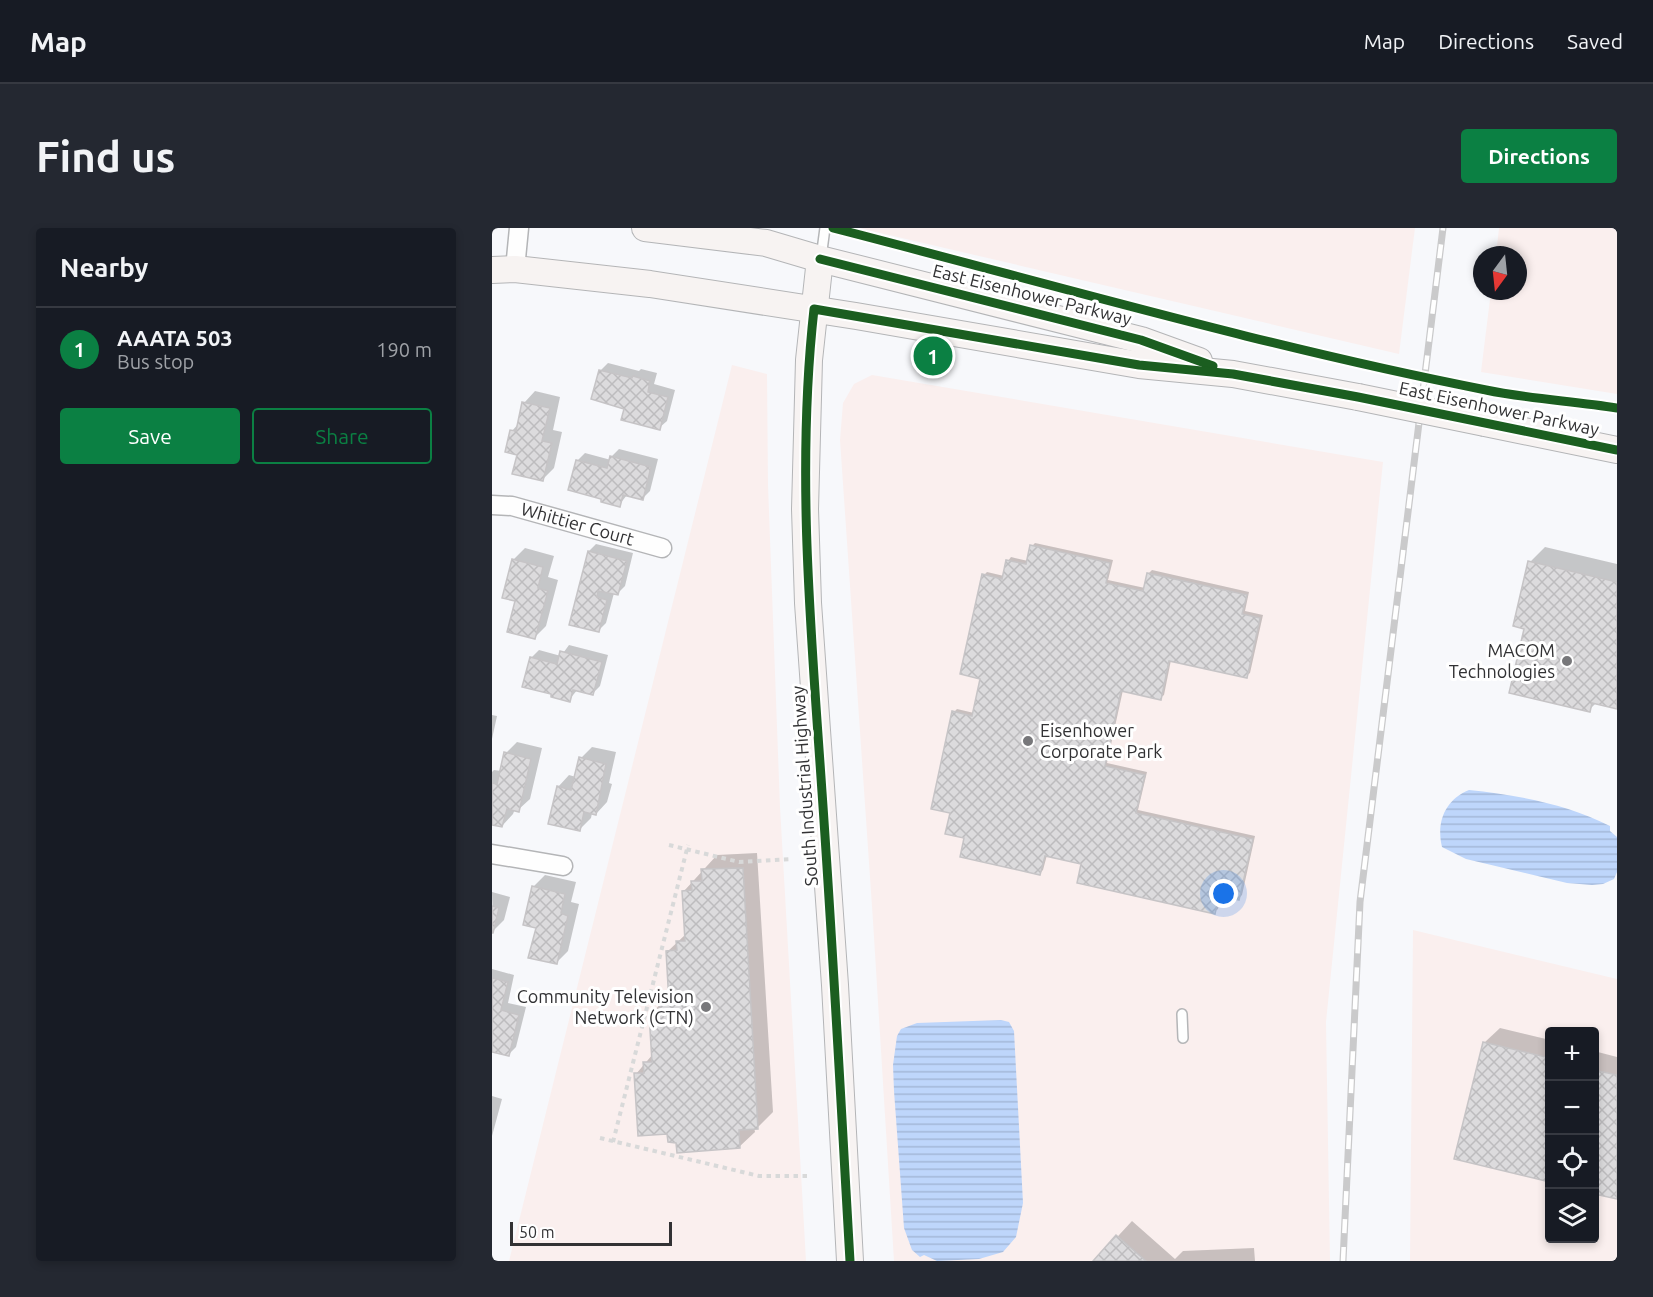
<!DOCTYPE html>
<html lang="en">
<head>
<meta charset="utf-8">
<style>
  :root { --surface:#171b24; --page:#242831; --text:#f1f3f6; --muted:#9ea1a6; --line:#363941; --accent:#0b8043 }
  body { margin:0; font-family:Ubuntu,sans-serif; background:var(--page); color:var(--text) }
  .controls { position:absolute; right:18px; bottom:18px; display:grid; overflow:hidden; border-radius:6px; box-shadow:0 3px 9px #0003 }
  .controls button { width:54px; height:54px; display:grid; place-items:center; padding:0; border:0; border-bottom:2px solid var(--line); background:var(--surface); color:var(--text); font:30px sans-serif }
  .compass { position:absolute; left:981px; top:18px; width:54px; height:54px; border-radius:50%; background:var(--surface); box-shadow:0 3px 9px #0003; rotate:195deg }
  .scale { position:absolute; left:18px; bottom:15px; width:162px; box-sizing:border-box; padding-left:6px; border:3px solid #323234; border-top:0; font-size:16px; line-height:21px; white-space:nowrap; color:#323234; -webkit-text-stroke:4px #fff; paint-order:stroke }
  .you { position:absolute; left:732px; top:666px; width:21px; height:21px; margin:-15px; border:4px solid #fff; border-radius:50%; background:#1a73e8; box-shadow:0 0 0 9px #1a73e833 }
  .badge { display:grid; place-items:center; width:39px; height:39px; border-radius:50%; background:var(--accent); color:#fff; font-size:20px; font-weight:700 }
  .pin { position:absolute; translate:-50% -50%; border:3px solid #fff; box-shadow:0 2px 6px #0006 }
  .list { margin:0; padding:0; list-style:none }
  h2 { display:flex; justify-content:space-between; align-items:center; height:78px; margin:0; padding:0 24px; font-size:26px }
  h2 small { font-size:20px; font-weight:400; color:var(--muted) }
  .list li { display:grid; grid-template-columns:39px 1fr auto; gap:18px; align-items:center; box-sizing:border-box; height:84px; padding:0 24px; border-top:2px solid var(--line) }
  .list b { display:block; font-size:22px; white-space:nowrap }
  .list p { margin:0; font-size:20px; white-space:nowrap; color:var(--muted) }
  .list em { font-size:20px; font-style:normal; color:var(--muted) }
  .actions { display:flex; gap:12px; padding:18px 24px }
  .actions a { flex:1; padding:14px 0; border:2px solid var(--accent); border-radius:6px; text-align:center; font-size:21px; color:var(--accent) }
  .actions .main { background:var(--accent); color:#fff }
  .icon { flex:none; width:33px; height:33px; fill:none; stroke:currentColor; stroke-width:2; stroke-linecap:round; stroke-linejoin:round }
  .map { position:relative; flex:none; width:1125px; height:1033px; overflow:hidden; border-radius:6px }
  header { display:flex; align-items:center; gap:36px; box-sizing:border-box; height:84px; padding:0 30px; background:var(--surface); border-bottom:2px solid var(--line) }
  header strong { font-size:28px }
  nav { display:flex; gap:33px; margin-inline-start:auto; font-size:21px }
  .intro { display:flex; align-items:center; justify-content:space-between; box-sizing:border-box; height:144px; padding:0 36px }
  h1 { margin:0; font-size:42px }
  .button { padding:15px 27px; border-radius:6px; background:var(--accent); color:#fff; font-size:21px; font-weight:700 }
  main { display:flex; gap:36px; padding:0 36px }
  aside { flex:1; background:var(--surface); border-radius:6px; box-shadow:0 3px 9px #0003 }
  .map>svg:first-child { display:block }
  .commercial { fill:#faefee; fill-rule:evenodd }
  .water { fill:url(#water-rules) }
  .shadow { fill:#0003 }
  .building { fill:url(#building-cross-hatch); stroke:#c6c4c6; stroke-width:1.5 }
  .lines { fill:none; stroke-linecap:round; stroke-linejoin:round }
  .lane-casing { stroke:#b4b5b7; stroke-width:12 }
  .street-casing { stroke:#b4b5b7; stroke-width:21 }
  .secondary-casing { stroke:#b4b5b7; stroke-width:28 }
  .path { stroke:#d8d9d9; stroke-width:4; stroke-dasharray:4.5 4.5; stroke-linecap:butt }
  .lane { stroke:#fefefe; stroke-width:9 }
  .street { stroke:#fefefe; stroke-width:18 }
  .secondary { stroke:#f7f3f2; stroke-width:26 }
  .rail-casing { stroke:#cacacb; stroke-width:7 }
  .rail { stroke:#fff; stroke-width:4.5; stroke-dasharray:14; stroke-linecap:butt }
  .secondary-bridge-casing { stroke:#b4b5b7; stroke-width:28; stroke-linecap:butt }
  .secondary-bridge { stroke:#f7f3f2; stroke-width:26 }
  .cycleway-casing { stroke:#fff; stroke-width:13 }
  .cycleway { stroke:#1b5e20; stroke-width:9 }
  .poi-dot { fill:#77777a; stroke:#fff; stroke-width:2 }
  .labels { text-anchor:middle; stroke-width:6; stroke-linejoin:round; paint-order:stroke }
  .street-label { font-size:18px; fill:#323234; stroke:#fff }
  .poi-label { font-size:18px; fill:#323234; stroke:#fff; text-anchor:end }
</style>
</head>
<body>
<header>
<strong>Map</strong>
<nav><a>Map</a><a>Directions</a><a>Saved</a></nav>
</header>
<div class="intro"><h1>Find us</h1><a class="button">Directions</a></div>
<main>
<aside>
<h2>Nearby<small></small></h2>
<ul class="list">
<li><span class="badge">1</span><div><b>AAATA 503</b><p>Bus stop</p></div><em>190 m</em></li>
</ul>
<div class="actions"><a class="main">Save</a><a>Share</a></div>
</aside>
<div class="map">
<svg width="1125" height="1033" viewBox="0 0 1125 1033">
  <defs>
    <pattern id="water-rules" width="6" height="5" patternUnits="userSpaceOnUse" patternTransform="scale(1.5)"><rect width="6" height="5" fill="#bed6fb"/><path d="M0 2.5h6" fill="none" stroke="#a4b8d8"/></pattern>
    <pattern id="building-cross-hatch" width="8" height="8" patternUnits="userSpaceOnUse" patternTransform="scale(1.5)"><rect width="8" height="8" fill="#dcdbdd"/><path d="M0 0l8 8M0 8l8-8" fill="none" stroke="#bdbcbe"/></pattern>
  </defs>
  <rect width="100%" height="100%" fill="#f7f8fb"/>
  <!-- commercial -->
  <g class="commercial">
    <polygon points="367,0 923,0 907,126"/>
    <polygon points="1007,0 1125,0 1125,166 989,144 999,63 1026,63 1026,27 1004,27"/>
    <polygon points="240,137 275,146 276,257 288,579 314,1033 17,1033"/>
    <polygon points="380,147 891,234 834,794 838,1033 402,1033 381,693 348,212 351,175 362,156"/>
    <path d="M 921,702 L 1125,751 L 1125,1033 L 918,1033 ZM 1058,804 L 1102,804 L 1102,1010 L 1058,1010 Z"/>
  </g>
  <!-- water -->
  <g class="water">
    <path d="M 977,562 C 1025,567 1075,576 1118,598 L 1118,603 L 1125,609 L 1125,644 L 1122,651 L 1111,656 L 1100,657 L 1075,655 L 974,631 L 950,619 C 944,594 953,572 977,562 Z"/>
    <polygon points="509,792 517,794 522,803 531,975 524,1009 511,1024 487,1031 445,1033 432,1027 428,1029 420,1022 412,1000 402,863 401,837 405,808 409,801 425,795"/>
  </g>
  <!-- shadow -->
  <g class="shadow">
    <polygon points="116,135 147,143 149,141 165,145 162,156 183,162 175,193 167,200 134,180 108,143"/>
    <polygon points="43,163 68,169 61,202 70,204 62,240 50,252 26,226 20,203 27,195 32,175"/>
    <polygon points="127,221 166,231 158,263 150,271 135,267 127,277 85,233 93,225 119,232 120,228"/>
    <polygon points="543,315 621,332 616,352 653,360 656,346 660,342 757,364 753,383 771,387 758,445 754,448 679,432 672,467 668,470 631,462 615,535 655,544 646,582 763,608 750,667 747,670 729,666 726,681 722,684 591,635 555,627 551,642 548,645 474,609 460,584 462,484 465,481 482,485 490,450 492,347 495,344 512,348 516,333 519,329 536,333 540,318"/>
    <polygon points="104,316 141,325 133,358 125,366 122,365 114,395 106,403 97,323"/>
    <polygon points="1053,319 1125,336 1125,480 1104,475 1097,482 1033,400 1038,334"/>
    <polygon points="33,320 62,328 56,349 66,352 54,398 43,409 25,372 12,369 22,331"/>
    <polygon points="77,417 116,427 108,458 101,465 86,461 77,472 39,430 47,422 69,428"/>
    <polygon points="0,487 5,488 0,511"/>
    <polygon points="25,514 50,520 38,571 26,582 23,581 21,586 10,598 0,595 0,544 2,542 9,543 14,525"/>
    <polygon points="100,519 124,524 117,555 120,556 115,574 104,586 100,585 99,590 87,602 66,559 77,547 84,549 89,530"/>
    <polygon points="265,625 281,884 266,899 262,899 263,904 247,919 185,913 176,904 144,846 161,826 159,786 178,766 175,724 194,706 192,663 225,627"/>
    <polygon points="53,647 84,654 79,674 87,676 76,723 64,735 45,699 41,659"/>
    <polygon points="0,664 18,669 12,692 1,703"/>
    <polygon points="0,741 22,747 16,775 34,779 24,819 17,826 0,822"/>
    <polygon points="1008,800 1058,812 1058,953 992,815"/>
    <polygon points="1102,823 1125,829 1125,970 1102,964"/>
    <polygon points="0,868 10,871 0,908"/>
    <polygon points="640,993 683,1031 691,1023 762,1020 763,1033 603,1033"/>
  </g>
  <!-- building -->
  <g class="building">
    <polygon points="107,142 140,150 141,148 158,153 156,164 176,169 168,202 129,192 132,181 99,171"/>
    <polygon points="30,174 58,180 50,213 60,215 51,253 20,246 25,227 13,224 18,202 24,203"/>
    <polygon points="118,228 159,239 151,272 131,267 128,279 109,274 109,271 76,262 84,232 115,240"/>
    <polygon points="538,317 618,335 614,355 651,363 655,345 755,367 750,386 768,390 755,450 677,433 669,472 629,463 613,538 653,547 644,585 761,611 747,672 727,667 723,686 585,655 589,636 553,628 548,647 468,629 472,610 453,606 458,585 439,581 460,483 480,488 488,451 468,446 490,346 510,351 514,332 534,336"/>
    <polygon points="96,323 135,333 126,367 106,363 105,369 115,372 107,404 77,397"/>
    <polygon points="20,331 51,339 46,360 56,363 43,411 15,404 23,373 10,370"/>
    <polygon points="1036,333 1125,354 1125,481 1100,475 1098,484 1017,465 1032,401 1021,398"/>
    <polygon points="68,423 110,434 101,467 81,462 78,474 59,469 59,466 30,459 38,429 65,436"/>
    <polygon points="12,524 39,531 27,584 15,581 10,599 0,597 0,555 5,556"/>
    <polygon points="87,529 114,536 104,587 92,584 88,603 56,596 65,558 79,562"/>
    <polygon points="251,640 266,901 247,902 248,920 185,925 184,915 176,914 175,906 146,908 142,845 152,845 151,834 160,834 157,786 168,783 168,774 177,775 174,723 185,722 184,713 193,713 190,663 200,662 199,653 210,653 209,641"/>
    <polygon points="40,658 73,666 69,685 76,688 65,736 36,730 44,700 31,697"/>
    <polygon points="0,678 7,680 1,705 0,705"/>
    <polygon points="0,750 16,754 9,782 27,787 17,828 0,824"/>
    <polygon points="991,814 1058,830 1058,954 962,931"/>
    <polygon points="1102,842 1125,847 1125,971 1102,966"/>
    <polygon points="624,1007 654,1033 601,1033"/>
  </g>
  <g class="lines">
    <!-- lane casing -->
    <g class="lane-casing">
      <g id="lane">
        <polyline points="329,30 333,0"/>
        <polyline points="690,786 691,810"/>
      </g>
    </g>
    <!-- street casing -->
    <g class="street-casing">
      <g id="street">
        <polyline points="23,41 27,0"/>
        <path id="s1" d="M 0,277 L 20,278 L 170,320"/>
        <polyline points="0,626 71,638"/>
      </g>
    </g>
    <!-- secondary casing -->
    <g class="secondary-casing">
      <g id="secondary">
        <polyline points="153,0 274,15 328,31 649,112 707,133"/>
        <polyline points="328,31 317,132 313,281 316,375 343,757 358,1033"/>
        <polyline points="0,42 23,41 158,56 364,88 647,137 741,146 866,169"/>
        <polyline points="993,195 1125,222"/>
      </g>
    </g>
    <!-- path -->
    <g class="path">
      <polyline points="177,617 247,634 300,631"/>
      <polyline points="108,910 267,948 319,948"/>
      <polyline points="121,914 196,617"/>
    </g>
    <!-- lane -->
    <use href="#lane" class="lane"/>
    <!-- street -->
    <use href="#street" class="street"/>
    <!-- secondary -->
    <use href="#secondary" class="secondary"/>
    <!-- rail casing -->
    <g class="rail-casing">
      <polyline id="rail" points="851,1033 868,674 951,0"/>
    </g>
    <!-- rail -->
    <use href="#rail" class="rail"/>
    <!-- secondary-bridge casing -->
    <g class="secondary-bridge-casing">
      <polyline id="secondary-bridge" points="866,169 993,195"/>
    </g>
    <!-- secondary-bridge -->
    <use href="#secondary-bridge" class="secondary-bridge"/>
    <!-- cycleway casing -->
    <g class="cycleway-casing">
      <g id="cycleway">
        <path d="M 341,0 C 559,56 774,119 994,162 C 1037,171 1082,173 1125,180"/>
        <polyline points="328,31 649,112 721,138"/>
        <path d="M 358,1033 C 349,877 341,720 330,564 C 319,403 304,242 322,81 L 647,137 L 741,146 L 866,169 L 1125,222"/>
      </g>
    </g>
    <!-- cycleway -->
    <use href="#cycleway" class="cycleway"/>
  </g>
  <!-- markers -->
  <g class="poi-dot">
    <circle cx="1075" cy="433" r="6"/>
    <circle cx="536" cy="513" r="6"/>
    <circle cx="214" cy="779" r="6"/>
  </g>
  <g class="labels">
    <!-- street labels -->
    <g class="street-label">
      <text transform="translate(540 67) rotate(14)" y="6">East Eisenhower Parkway</text>
      <text transform="translate(1007 181) rotate(12)" y="6">East Eisenhower Parkway</text>
      <text dy="6" stroke="none"><textPath href="#s1" startOffset="88">Whittier Court</textPath></text>
      <text transform="translate(313 558) rotate(-94)" y="6">South Industrial Highway</text>
    </g>
    <!-- poi labels -->
    <g class="poi-label">
      <text x="1063" y="429">MACOM<tspan x="1063" dy="21">Technologies</tspan></text>
      <text x="548" y="509" text-anchor="start">Eisenhower<tspan x="548" dy="21">Corporate Park</tspan></text>
      <text x="202" y="775">Community Television<tspan x="202" dy="21">Network (CTN)</tspan></text>
    </g>
  </g>
</svg>
<div class="controls">
<button>+</button>
<button>−</button>
<button><svg class="icon" aria-label="locate" viewBox="0 0 24 24"><circle cx="12" cy="12" r="6"/><path d="M12 2v4M12 18v4M2 12h4M18 12h4"/></svg></button>
<button><svg class="icon" aria-label="layers" viewBox="0 0 24 24"><path d="M12 4l9 5-9 5-9-5zM3 14l9 5 9-5"/></svg></button>
</div>
<svg class="compass" viewBox="-18 -18 36 36"><path d="M0-13l5 13h-10z" fill="#e53935"/><path d="M0 13l5-13h-10z" fill="#9ea1a6"/></svg>
<div class="scale">50 m</div>
<div class="you"></div>
<div class="pin badge" style="left:441px;top:128px">1</div>
</div>
</main>
</body>
</html>
